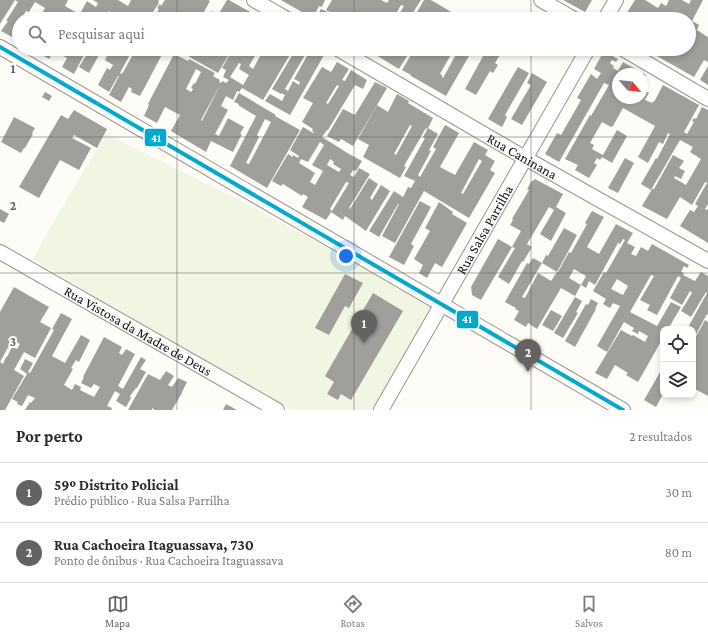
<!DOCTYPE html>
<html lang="pt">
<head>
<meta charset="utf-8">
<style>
  :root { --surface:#fff; --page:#f2f2f3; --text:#2b2b33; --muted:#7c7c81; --line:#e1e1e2; --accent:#646362 }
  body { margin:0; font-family:"Crimson Pro",serif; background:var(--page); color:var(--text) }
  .controls { position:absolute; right:12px; bottom:12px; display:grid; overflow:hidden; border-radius:8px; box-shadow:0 2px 6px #0003 }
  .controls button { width:36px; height:36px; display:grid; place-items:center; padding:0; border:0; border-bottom:1px solid var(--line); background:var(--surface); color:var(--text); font:20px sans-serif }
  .compass { position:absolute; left:612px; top:68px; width:36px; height:36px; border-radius:50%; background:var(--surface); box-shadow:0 2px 6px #0003; rotate:118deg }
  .you { position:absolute; left:346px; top:256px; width:14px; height:14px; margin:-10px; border:3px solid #fff; border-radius:50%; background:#1a73e8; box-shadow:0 0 0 6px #1a73e833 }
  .badge { display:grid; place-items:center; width:26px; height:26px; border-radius:50%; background:var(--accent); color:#fff; font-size:13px; font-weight:700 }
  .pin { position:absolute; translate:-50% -33px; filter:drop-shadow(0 1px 2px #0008) }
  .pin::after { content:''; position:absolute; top:21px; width:14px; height:12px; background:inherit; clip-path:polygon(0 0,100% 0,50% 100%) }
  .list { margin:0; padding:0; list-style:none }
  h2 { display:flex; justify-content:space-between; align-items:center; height:52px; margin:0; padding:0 16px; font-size:17px }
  h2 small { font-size:13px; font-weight:400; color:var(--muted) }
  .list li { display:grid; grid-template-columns:26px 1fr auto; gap:12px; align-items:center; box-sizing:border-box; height:60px; padding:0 16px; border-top:1px solid var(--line) }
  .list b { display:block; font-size:15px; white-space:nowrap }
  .list p { margin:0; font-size:13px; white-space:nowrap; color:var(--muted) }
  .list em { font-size:13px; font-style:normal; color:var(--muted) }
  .icon { flex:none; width:22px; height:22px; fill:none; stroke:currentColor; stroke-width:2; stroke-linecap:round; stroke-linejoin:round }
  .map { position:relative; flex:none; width:708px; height:410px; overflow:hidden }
  .search { position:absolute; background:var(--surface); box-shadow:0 2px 6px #0003; left:12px; right:12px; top:12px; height:44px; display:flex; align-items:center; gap:10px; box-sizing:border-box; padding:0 14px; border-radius:22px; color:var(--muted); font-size:15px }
  .sheet { height:172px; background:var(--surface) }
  nav { display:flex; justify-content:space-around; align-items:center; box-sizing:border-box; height:56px; border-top:1px solid var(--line); background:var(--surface); font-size:11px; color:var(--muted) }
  nav a { display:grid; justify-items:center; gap:2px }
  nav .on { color:var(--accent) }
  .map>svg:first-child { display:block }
  .pitch { fill:#f0f6e1 }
  .building { fill:#a19f9c; fill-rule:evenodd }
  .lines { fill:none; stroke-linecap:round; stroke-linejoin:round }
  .minor-casing { stroke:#979795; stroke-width:16 }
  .minor { stroke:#fffffe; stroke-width:14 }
  .bus-1-casing { stroke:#fff; stroke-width:7 }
  .bus-1 { stroke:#00a9ce; stroke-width:4 }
  .grid { fill:none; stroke:#646362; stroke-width:1; stroke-opacity:0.55 }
  .labels { text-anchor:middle; stroke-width:4; stroke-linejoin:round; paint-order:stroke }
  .street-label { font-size:14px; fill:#111; stroke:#fff }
  .grid-label { font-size:13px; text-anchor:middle; font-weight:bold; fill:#646362; stroke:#fff; stroke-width:4; stroke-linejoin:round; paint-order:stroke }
  .line-badge { stroke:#fff; stroke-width:1.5 }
  .badge-label { font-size:11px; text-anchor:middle; font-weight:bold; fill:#fff }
</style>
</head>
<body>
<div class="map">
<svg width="708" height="410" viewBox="0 0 708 410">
  <rect width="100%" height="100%" fill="#fdfcf7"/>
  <!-- pitch -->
  <polygon class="pitch" points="106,134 243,202 304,235 435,307 374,410 292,410 102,301 33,259 47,233"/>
  <!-- building -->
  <g class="building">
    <polygon points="0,0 68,0 65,6 77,13 74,19 39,19 45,8 35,2 29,12 26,11 21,19 19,19 19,23 18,25 19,26 19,29 14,38 1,31 8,21 6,21 18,2 15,0 0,24"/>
    <polygon points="93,0 118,0 128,6 131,0 159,0 158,3 159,3 148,19 123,19 109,11 105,19 77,19 87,1 96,7 98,3"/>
    <polygon points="165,0 208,0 210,1 200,19 153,19 159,9 157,8 160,4 161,6"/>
    <polygon points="227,0 229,0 252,13 248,19 238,19 240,14 238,13 234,19 206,19 211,11 218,15"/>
    <polygon points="281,0 325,0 322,7 319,6 316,12 318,14 321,9 328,12 325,19 314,19"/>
    <polygon points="332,0 381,0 387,3 389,0 421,0 409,19 396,19 404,6 401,5 393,19 344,19 326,10"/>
    <polygon points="424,0 431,0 463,19 413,19"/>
    <polygon points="563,0 592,0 585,12"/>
    <polygon points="635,0 645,0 658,8 661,3 666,6 669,0 682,0 689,4 691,0 703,0 692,21 699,25 697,30 708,37 708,62 704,60 694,77 648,51 649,49 684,49 683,51 685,52 687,49 689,49 689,45 691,41 689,39 689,19 623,19"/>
    <polygon points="32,49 55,49 49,59"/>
    <polygon points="58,49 87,49 74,74 62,67 67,58 57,53"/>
    <polygon points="90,49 101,49 98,54 99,55 89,73 79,67"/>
    <polygon points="105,49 133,49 120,73 122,74 136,49 165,49 140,96 131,92 132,89 129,87 121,102 109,95 119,76 118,76 109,92 98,85 107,68 110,70 113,65 105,60 107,56 102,53"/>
    <polygon points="178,49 210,49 220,55 223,49 232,49 218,73 193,59"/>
    <path d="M 233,49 L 259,49 L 249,66 L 253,69 L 264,49 L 295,49 L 305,55 L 285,89 L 288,91 L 293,81 L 299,85 L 300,82 L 294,79 L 311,49 L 314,49 L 324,55 L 290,115 L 265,101 L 270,94 L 282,101 L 285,95 L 281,93 L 281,94 L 272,89 L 293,54 L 291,53 L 263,100 L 242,88 L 239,92 L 237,91 L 233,100 L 226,96 L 221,106 L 228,110 L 215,134 L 219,136 L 228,118 L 244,127 L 240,134 L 242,134 L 233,152 L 211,141 L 206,152 L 171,131 L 180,115 L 165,107 L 157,123 L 144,116 L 149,105 L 148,104 L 174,54 L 188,61 L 189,59 L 215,73 L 213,76 L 220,80 L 219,82 L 221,83 L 201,120 L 202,121 L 222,81 L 226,83 L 229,80 L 223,77 L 226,70 L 222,68 ZM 239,63 L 241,64 L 239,69 L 249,75 L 243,85 L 230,77 ZM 196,69 L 201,72 L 195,84 L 194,83 L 191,88 L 193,89 L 191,92 L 186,89 Z"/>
    <polygon points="366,49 413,49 414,50 415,49 454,49 440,74 442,75 442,77 443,78 459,49 473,49 446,96 411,76 411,75 402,70 411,55 409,53 399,69"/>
    <polygon points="487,49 507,49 505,51 503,50 495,63 498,65 493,73 490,71 476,95 465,89"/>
    <polygon points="604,51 618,59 616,62 612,60 610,63 614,66 613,68 618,71 623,62 646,75 642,82 642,74 618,74 618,98 642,98 642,89 649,93 645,100 652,103 653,101 654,102 663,85 699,105 684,132 687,134 694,122 692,121 694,118 696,119 702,107 708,110 708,204 705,209 707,210 708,208 708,243 680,226 690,210 694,212 698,206 695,204 707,183 705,182 692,205 680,197 667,219 642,206 652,189 654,189 673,155 684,161 679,168 685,171 681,179 675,176 674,178 686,185 701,159 690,152 693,147 680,140 651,190 641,184 656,158 657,159 670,134 668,133 663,144 659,142 648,163 638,157 655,126 623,108 613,126 611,127 602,122 590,143 594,145 592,149 603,155 617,130 627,136 612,163 602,157 600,160 597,158 594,163 597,165 589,178 575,170 578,165 565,159 590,115 591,116 609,85 604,83 559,162 545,154 557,133 561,135 581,100 577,98 591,74 597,79 601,73 594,69"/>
    <path d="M 337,62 L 349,69 L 342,80 L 345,81 L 351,70 L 367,80 L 363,89 L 355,85 L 328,130 L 327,130 L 322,137 L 349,154 L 362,161 L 356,171 L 353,170 L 350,175 L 354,177 L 359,168 L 370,174 L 349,208 L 350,209 L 369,178 L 378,184 L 370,198 L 372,200 L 381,185 L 390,191 L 366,231 L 345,216 L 343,220 L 331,212 L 326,220 L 302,207 L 308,197 L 303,194 L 302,196 L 283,184 L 281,186 L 272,181 L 288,154 L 293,157 L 293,155 L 298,158 L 299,156 L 290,150 L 303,127 L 313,133 L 314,132 L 312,131 L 313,129 L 302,122 L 313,103 L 303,98 L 322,67 L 331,72 ZM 337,85 L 339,86 L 328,104 L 326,103 ZM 320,142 L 324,145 L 312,165 L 323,171 L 315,185 L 310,182 L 315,173 L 299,163 L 301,159 L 308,162 ZM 330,159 L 334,162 L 333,164 L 341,169 L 339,172 L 327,165 ZM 346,182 L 349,183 L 332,211 L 330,209 Z"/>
    <polygon points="708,66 708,85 700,80"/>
    <polygon points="518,67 529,73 505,115 507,117 502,127 488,119"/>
    <polygon points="532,73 547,82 522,125 511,119 531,85 527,83"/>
    <polygon points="375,82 387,88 353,146 341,139 339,142 327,136 343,109 355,115"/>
    <polygon points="45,92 52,96 49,101 42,97"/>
    <path d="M 239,93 L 276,115 L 275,116 L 300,130 L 267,188 L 230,166 L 256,116 L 238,105 L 239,104 L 234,102 ZM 265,119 L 271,122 L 249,164 L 246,163 L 259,137 L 257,135 Z"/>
    <path d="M 397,94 L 409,101 L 408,103 L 433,118 L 428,128 L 438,134 L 429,150 L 431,151 L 418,175 L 420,177 L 436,149 L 433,147 L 445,125 L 459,133 L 440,167 L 455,175 L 474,142 L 488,150 L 485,155 L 495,161 L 490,170 L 495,173 L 469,218 L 424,191 L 395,243 L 382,236 L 399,204 L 398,204 L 379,237 L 369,231 L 394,191 L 403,197 L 408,187 L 411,188 L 415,181 L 404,176 L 425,138 L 423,137 L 428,128 L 427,129 L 426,128 L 404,166 L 406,167 L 400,178 L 363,157 L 369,145 L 358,139 L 377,105 L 388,112 ZM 410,125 L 412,126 L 396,155 L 394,154 ZM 479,159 L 482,161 L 463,194 L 461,193 Z"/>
    <polygon points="74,110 107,129 97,148 74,135 72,138 91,148 79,170 60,160 39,198 19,187 61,115 68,119"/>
    <polygon points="14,117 35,128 32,133 33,134 25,148 24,148 21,153 1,142"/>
    <polygon points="625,158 634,163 618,193 608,188"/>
    <polygon points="535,179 563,194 556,207 566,213 551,241 540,234 554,210 549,207 527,244 532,247 523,262 522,261 509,284 498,277 515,248 512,247 521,231 510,225 513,220 512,219 529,190 527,189 531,182"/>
    <polygon points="420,201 431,207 411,244 414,246 404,265 389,257"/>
    <polygon points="439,202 453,212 452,214 467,223 442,267 435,263 427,278 419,273 423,265 414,259 430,231 425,228"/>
    <polygon points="0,209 9,214 4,223 0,221"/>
    <path d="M 592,211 L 604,217 L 587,247 L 599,254 L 616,224 L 633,233 L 627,243 L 635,247 L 631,254 L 636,256 L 641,247 L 648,251 L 652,244 L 689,265 L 687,268 L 684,266 L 681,272 L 684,273 L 683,275 L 695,281 L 701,272 L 708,276 L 708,315 L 707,314 L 693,340 L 693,329 L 687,329 L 707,293 L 706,292 L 691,317 L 681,311 L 692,293 L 690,291 L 682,305 L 670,298 L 681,278 L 678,276 L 657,315 L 647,310 L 650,305 L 640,300 L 654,276 L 651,275 L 630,312 L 657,326 L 671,302 L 681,307 L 668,329 L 663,329 L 663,338 L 638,382 L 626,375 L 628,373 L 615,365 L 607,379 L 595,373 L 621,330 L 632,336 L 633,335 L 645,342 L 648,336 L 639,331 L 638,334 L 632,331 L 634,328 L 624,322 L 607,352 L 597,346 L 620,306 L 613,303 L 610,308 L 603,304 L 606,299 L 593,291 L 604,272 L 606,273 L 625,240 L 623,239 L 620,244 L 618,243 L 595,285 L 589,281 L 586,288 L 581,285 L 586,276 L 574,269 L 569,278 L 581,285 L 575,296 L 561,288 L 537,329 L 528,323 L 526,327 L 514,320 L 519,311 L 515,309 L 516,308 L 505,302 L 527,263 L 529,264 L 533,258 L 542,263 L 546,255 L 548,256 L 564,228 L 577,235 L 557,272 L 542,263 L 522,297 L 525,298 L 538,273 L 551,281 L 557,272 L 558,272 L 569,252 L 571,253 L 587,224 L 585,223 ZM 617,279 L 628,286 L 623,295 L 611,289 Z"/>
    <polygon points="498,239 512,247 481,300 472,295 471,287"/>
    <polygon points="345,274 363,283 349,308 345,306 329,335 315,328"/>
    <polygon points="14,287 49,307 40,322 51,328 35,358 24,352 14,370 24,376 5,410 0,410 0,362 3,364 6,357 7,357 12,347 17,349 20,344 12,340 0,362 0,312"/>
    <polygon points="373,293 403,311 351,400 341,394 338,400 327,394 334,382 325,376"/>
    <polygon points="575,297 582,301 576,312 578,313 563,338 554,333"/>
    <polygon points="591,299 598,303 595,309 596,309 575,347 565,341 586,304 588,305"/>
    <polygon points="551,310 562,316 553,331 542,325"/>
    <polygon points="61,313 72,319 52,356 65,363 81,335 90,340 79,362 76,360 71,368 73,369 64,385 72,390 75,384 81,387 80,390 94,397 100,387 94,384 91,388 81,383 84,377 83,377 104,337 122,347 119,353 122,355 126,349 135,354 118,386 123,389 141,357 146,360 140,369 146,372 137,388 136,388 130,396 131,398 126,407 116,401 120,394 115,391 107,406 112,408 111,410 25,410 30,402 31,403 35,398 28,395 22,406 17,404 18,402 12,399 27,374 20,369 25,359 33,363 28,372 30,373 54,330 52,329"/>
    <polygon points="705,320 708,322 708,396 693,388 693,342"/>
    <polygon points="663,367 663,394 656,407 644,400"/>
    <polygon points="166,371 174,376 168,385 172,387 178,378 187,382 182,392 182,393 172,410 155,410 152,408 152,410 128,410 148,374 160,380"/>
    <polygon points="226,404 237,410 223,410"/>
  </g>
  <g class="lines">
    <!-- minor casing -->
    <g class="minor-casing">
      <g id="minor">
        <polyline points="254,0 287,19"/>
        <polyline points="541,0 574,19"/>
        <polyline points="605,19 616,0"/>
        <polyline points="0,47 623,410"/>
        <path id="s1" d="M 338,49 L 525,158 L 708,261"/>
        <polyline points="623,49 708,99"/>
        <path id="s2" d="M 0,252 L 277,410"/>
        <path id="s3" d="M 381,410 C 451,290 518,169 588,49"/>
      </g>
    </g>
    <!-- minor -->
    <use href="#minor" class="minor"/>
    <!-- bus-1 casing -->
    <g class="bus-1-casing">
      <polyline id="bus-1" points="0,47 623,410"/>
    </g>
    <!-- bus-1 -->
    <use href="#bus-1" class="bus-1"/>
  </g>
  <!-- grid -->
  <path class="grid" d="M 177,0 L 177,19M 354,0 L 354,19M 531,0 L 531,19M 177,49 L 177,410M 354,49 L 354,410M 531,49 L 531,410M 0,137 L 708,137M 0,273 L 708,273"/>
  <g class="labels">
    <!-- street labels -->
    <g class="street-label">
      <text dy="5" stroke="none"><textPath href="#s1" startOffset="213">Rua Caninana</textPath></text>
      <text dy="5" stroke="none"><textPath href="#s3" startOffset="208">Rua Salsa Parrilha</textPath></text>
      <text dy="5" stroke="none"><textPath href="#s2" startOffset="159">Rua Vistosa da Madre de Deus</textPath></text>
    </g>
  </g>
  <g class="grid-label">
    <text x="13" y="73">1</text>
    <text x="13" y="210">2</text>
    <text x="13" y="346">3</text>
  </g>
  <g class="line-badge">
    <rect x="144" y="128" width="23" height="19" rx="4" fill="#00a9ce"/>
    <rect x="456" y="310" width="23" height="19" rx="4" fill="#00a9ce"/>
  </g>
  <g class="badge-label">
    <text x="156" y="142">41</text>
    <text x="467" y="323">41</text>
  </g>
</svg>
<div class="controls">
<button><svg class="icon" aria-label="locate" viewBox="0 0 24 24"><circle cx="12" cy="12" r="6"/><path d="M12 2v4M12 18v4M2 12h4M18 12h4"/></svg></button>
<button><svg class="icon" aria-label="layers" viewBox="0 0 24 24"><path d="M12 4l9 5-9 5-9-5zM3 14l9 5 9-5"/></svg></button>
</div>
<svg class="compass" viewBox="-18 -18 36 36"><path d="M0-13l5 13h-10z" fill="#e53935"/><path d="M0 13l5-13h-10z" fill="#7c7c81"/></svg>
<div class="you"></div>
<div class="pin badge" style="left:364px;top:343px">1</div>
<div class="pin badge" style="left:528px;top:372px">2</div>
<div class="search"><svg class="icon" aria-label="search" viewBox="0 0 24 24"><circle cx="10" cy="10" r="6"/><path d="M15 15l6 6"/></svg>Pesquisar aqui</div>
</div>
<section class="sheet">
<h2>Por perto<small>2 resultados</small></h2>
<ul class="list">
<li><span class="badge">1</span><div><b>59º Distrito Policial</b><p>Prédio público · Rua Salsa Parrilha</p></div><em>30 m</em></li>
<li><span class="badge">2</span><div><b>Rua Cachoeira Itaguassava, 730</b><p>Ponto de ônibus · Rua Cachoeira Itaguassava</p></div><em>80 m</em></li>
</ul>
</section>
<nav>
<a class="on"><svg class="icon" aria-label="map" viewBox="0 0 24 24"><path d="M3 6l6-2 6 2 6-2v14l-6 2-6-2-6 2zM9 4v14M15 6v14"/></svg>Mapa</a>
<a><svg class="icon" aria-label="directions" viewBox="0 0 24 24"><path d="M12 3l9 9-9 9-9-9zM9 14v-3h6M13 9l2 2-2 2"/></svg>Rotas</a>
<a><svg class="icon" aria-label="saved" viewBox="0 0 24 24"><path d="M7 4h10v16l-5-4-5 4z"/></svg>Salvos</a>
</nav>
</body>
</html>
